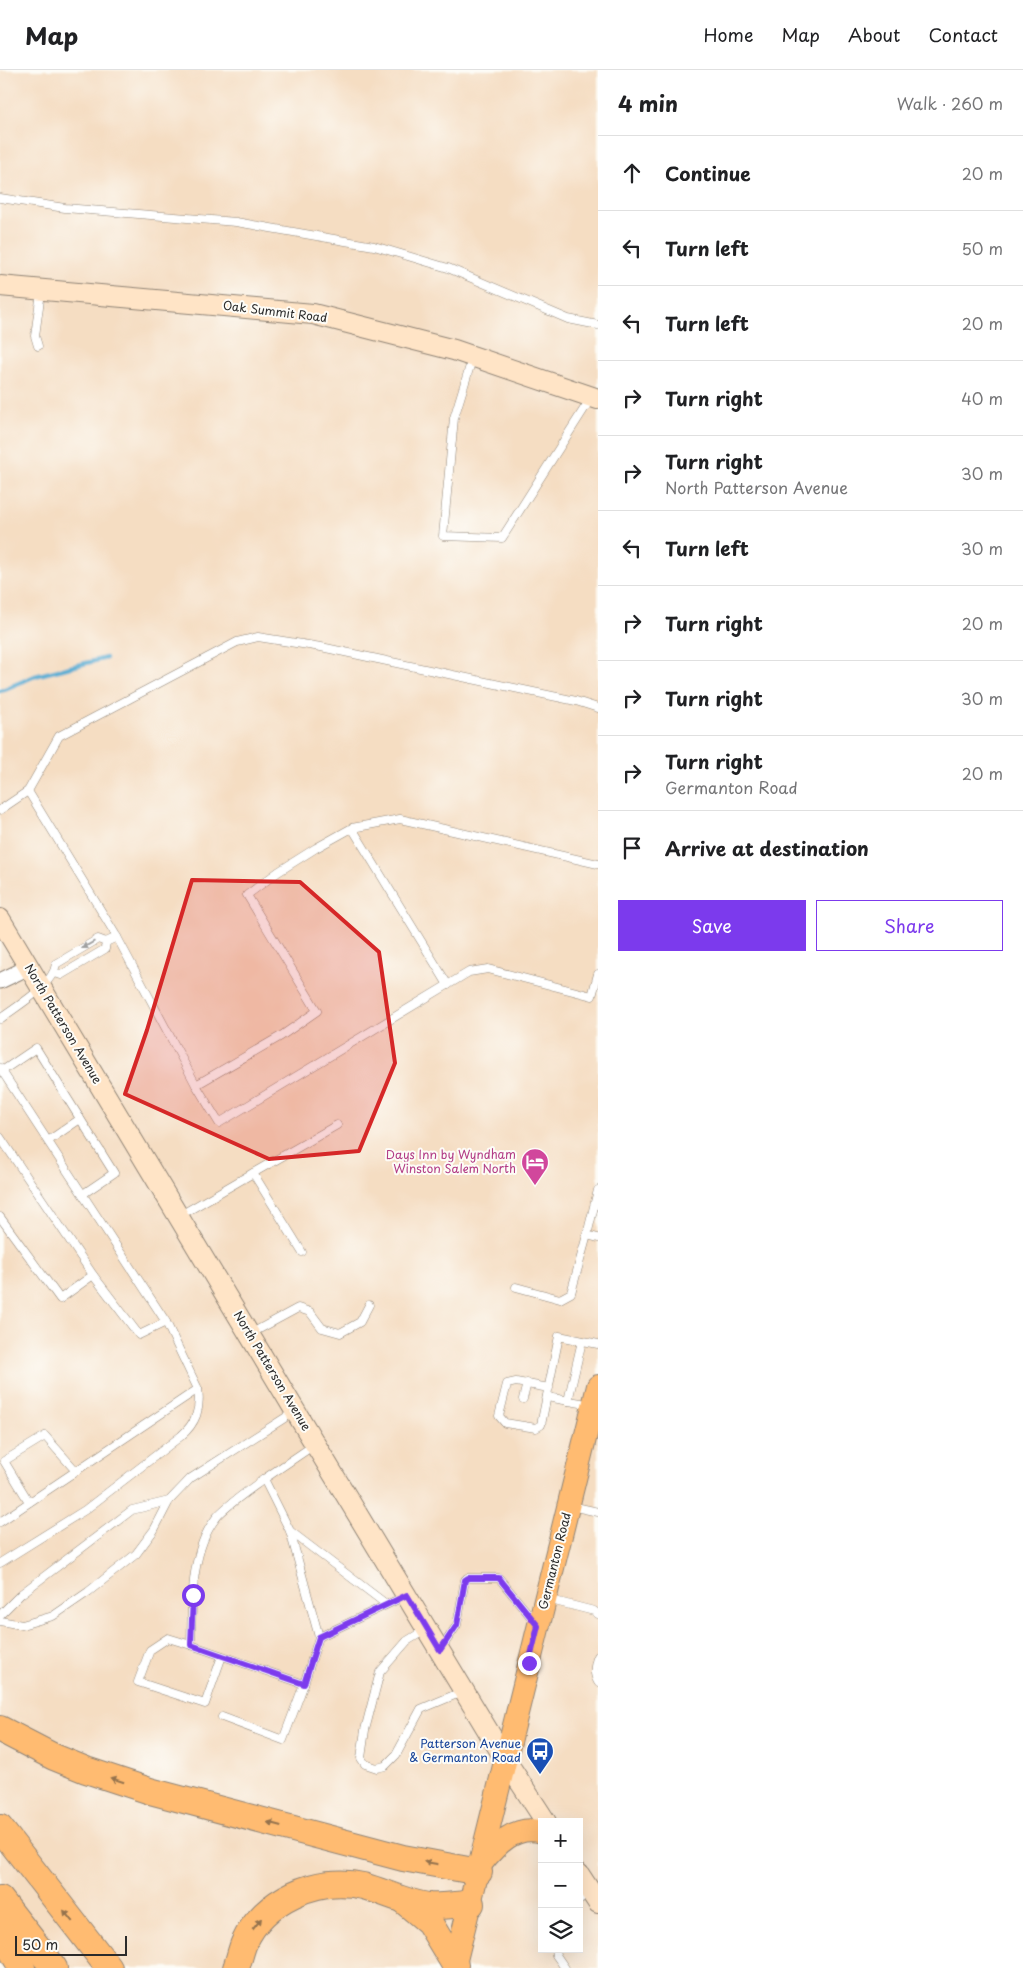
<!DOCTYPE html>
<html lang="en">
<head>
<meta charset="utf-8">
<style>
  :root { --surface:#fff; --page:#f2f2f2; --text:#202124; --muted:#757577; --line:#e0e0e0; --accent:#7c3aed }
  body { margin:0; font-family:"Playpen Sans",sans-serif; background:var(--page); color:var(--text) }
  .controls { position:absolute; right:15px; bottom:15px; display:grid; overflow:hidden; border-radius:0px; box-shadow:0 5px 20px #0002 }
  .controls button { width:45px; height:45px; display:grid; place-items:center; padding:0; border:0; border-bottom:1px solid var(--line); background:var(--surface); color:var(--text); font:25px sans-serif }
  .scale { position:absolute; left:15px; bottom:12px; width:112px; box-sizing:border-box; padding-left:5px; border:2px solid #2b2b2b; border-top:0; font-size:14px; line-height:18px; white-space:nowrap; color:#2b2b2b; -webkit-text-stroke:4px #fdfcf7; paint-order:stroke }
  .stop { position:absolute; width:15px; height:15px; margin:-11px; border:4px solid #7c3aed; border-radius:50%; background:#fff }
  .stop.end { background:#7c3aed; border-color:#fff; box-shadow:0 1px 5px #0008 }
  .list { margin:0; padding:0; list-style:none }
  h2 { display:flex; justify-content:space-between; align-items:center; height:65px; margin:0; padding:0 20px; font-size:21px }
  h2 small { font-size:16px; font-weight:400; color:var(--muted) }
  .list li { display:grid; grid-template-columns:32px 1fr auto; gap:15px; align-items:center; box-sizing:border-box; height:75px; padding:0 20px; border-top:1px solid var(--line) }
  .list b { display:block; font-size:19px; white-space:nowrap }
  .list p { margin:0; font-size:16px; white-space:nowrap; color:var(--muted) }
  .list em { font-size:16px; font-style:normal; color:var(--muted) }
  .actions { display:flex; gap:10px; padding:15px 20px }
  .actions a { flex:1; padding:11px 0; border:1px solid var(--accent); border-radius:0px; text-align:center; font-size:18px; color:var(--accent) }
  .actions .main { background:var(--accent); color:#fff }
  .icon { flex:none; width:28px; height:28px; fill:none; stroke:currentColor; stroke-width:2; stroke-linecap:round; stroke-linejoin:round }
  .map { position:relative; flex:none; width:598px; height:1898px; overflow:hidden }
  header { display:flex; align-items:center; gap:30px; box-sizing:border-box; height:70px; padding:0 25px; background:var(--surface); border-bottom:1px solid var(--line) }
  header strong { font-size:24px }
  nav { display:flex; gap:28px; margin-inline-start:auto; font-size:18px }
  main { display:flex }
  aside { flex:1; background:var(--surface) }
  .map>svg:first-child { display:block }
  .lines { fill:none; stroke-linecap:round; stroke-linejoin:round }
  .stream { stroke:#53a9d0; stroke-width:4.5 }
  .service-casing { stroke:#908476; stroke-width:9 }
  .minor-casing { stroke:#908476; stroke-width:17 }
  .secondary-casing { stroke:#908476; stroke-width:22 }
  .primary-casing { stroke:#908476; stroke-width:24 }
  .motorway-casing { stroke:#908476; stroke-width:28 }
  .service { stroke:#fff; stroke-width:8 }
  .minor { stroke:#fff; stroke-width:15 }
  .secondary { stroke:#ffe4c6; stroke-width:20 }
  .primary { stroke:#ffbb71; stroke-width:22 }
  .motorway { stroke:#ffbb71; stroke-width:26 }
  .oneway { fill:#a0a0a0 }
  .oneway2 { fill:#95734e }
  .route { stroke:#7c3aed; stroke-width:6 }
  .marked { fill:#d62828; fill-opacity:0.2; stroke:#d62828; stroke-width:4; stroke-linejoin:round }
  .labels { text-anchor:middle; stroke-width:4; stroke-linejoin:round; paint-order:stroke }
  .street-label { font-size:12px; fill:#2b2b2b; stroke:#fdfcf7 }
  .hotel-label { font-size:12px; fill:#b23c85; stroke:#fdfcf7; text-anchor:end }
  .transit-label { font-size:12px; fill:#164399; stroke:#fdfcf7; text-anchor:end }
</style>
</head>
<body>
<header>
<strong>Map</strong>
<nav><a>Home</a><a>Map</a><a>About</a><a>Contact</a></nav>
</header>
<main>
<div class="map">
<svg width="598" height="1898" viewBox="0 0 598 1898">
  <rect width="100%" height="100%" fill="#fdfcf7"/>
  <filter id="ink" filterUnits="userSpaceOnUse"><feTurbulence type="fractalNoise" baseFrequency=".02" numOctaves="2"/><feDisplacementMap in="SourceGraphic" scale="10" xChannelSelector="R" yChannelSelector="G"/><feConvolveMatrix kernelMatrix="1 2 1 2 8 2 1 2 1" color-interpolation-filters="sRGB"/></filter>
  <filter id="wash" filterUnits="userSpaceOnUse"><feTurbulence type="fractalNoise" baseFrequency=".0096" numOctaves="4" result="noise"/><feDisplacementMap in="SourceGraphic" scale="20" xChannelSelector="R" yChannelSelector="G"/><feGaussianBlur stdDeviation="1.12" result="paint"/><feColorMatrix in="noise" values="0 0 0 0 0 0 0 0 0 0 0 0 0 0 0 0 0 1.4 0 .05"/><feComposite in="paint" operator="in"/></filter>
  <g filter="url(#wash)">
    <rect width="100%" height="100%" fill="#f5ddc2"/>
    <g class="lines">
      <!-- stream -->
      <polyline class="stream" points="0,621 35,606 106,588"/>
    </g>
  </g>
  <g filter="url(#ink)">
    <g class="lines">
      <!-- service casing -->
      <g class="service-casing">
        <g id="service">
          <polyline points="0,128 65,138 236,152 374,176 448,198 568,249 598,255"/>
          <polyline points="38,276 35,266 41,222"/>
          <polyline points="473,286 454,348 443,466 502,468 591,328"/>
          <polyline points="28,721 59,666 237,572 258,567 321,577 576,631 598,638"/>
          <polyline points="0,740 28,721 117,867"/>
          <polyline points="352,758 448,915"/>
          <polyline points="106,872 117,867 196,1015 219,1053 469,902 488,899 592,926 598,904"/>
          <path d="M 0,949 C 17,936 53,916 56,894 L 98,869 L 106,872 L 105,879 L 61,905 L 55,903"/>
          <path d="M 0,998 L 166,1252 L 198,1319 C 201,1339 196,1353 181,1366 L 85,1440 L 0,1493"/>
          <polyline points="2,1001 36,978 114,1103 83,1124"/>
          <polyline points="196,1015 281,966 317,941 247,825 278,802 316,778 352,758 400,749 598,794"/>
          <polyline points="0,1067 93,1205 60,1229 0,1147"/>
          <polyline points="48,1071 80,1049"/>
          <polyline points="253,1103 337,1055"/>
          <polyline points="598,1120 587,1165 598,1168"/>
          <polyline points="179,1146 253,1103 302,1182"/>
          <polyline points="93,1205 139,1265 166,1252"/>
          <polyline points="516,1217 560,1229 571,1223 587,1165"/>
          <polyline points="250,1264 298,1238 310,1242 322,1258 340,1263 360,1252 369,1235"/>
          <polyline points="549,1318 516,1312 507,1314 499,1346 505,1353 536,1358 541,1355 559,1266 598,1274"/>
          <polyline points="547,1327 592,1335"/>
          <polyline points="523,1329 527,1313"/>
          <polyline points="568,1331 582,1271"/>
          <polyline points="314,1375 264,1409 290,1461 319,1567 405,1526"/>
          <path d="M 264,1409 C 252,1418 224,1437 216,1448 C 190,1481 192,1535 191,1575 L 304,1614"/>
          <polyline points="29,1432 4,1391 45,1366 76,1401"/>
          <polyline points="571,1436 598,1442"/>
          <polyline points="0,1452 198,1319"/>
          <polyline points="290,1461 386,1534"/>
          <polyline points="547,1529 594,1541 598,1544"/>
          <polyline points="0,1545 21,1524 132,1440 169,1431"/>
          <polyline points="0,1551 22,1555 53,1546 88,1522 136,1484 154,1460 169,1431 191,1408 294,1342"/>
          <polyline points="425,1560 407,1571 380,1602 365,1660 361,1688 365,1694 377,1698 385,1696 396,1685 421,1639 464,1621"/>
          <polyline points="191,1575 168,1568 150,1580 138,1612 205,1634 222,1586"/>
          <polyline points="441,1579 457,1555 465,1510 467,1508 499,1508 535,1552"/>
          <path d="M 598,1586 C 594,1595 593,1603 598,1612"/>
          <polyline points="222,1647 283,1670 304,1614 319,1567"/>
          <polyline points="579,1831 587,1818"/>
          <polyline points="555,1879 556,1885 565,1898"/>
        </g>
      </g>
      <!-- minor casing -->
      <g class="minor-casing">
        <polyline id="minor" points="0,911 29,897"/>
      </g>
      <!-- secondary casing -->
      <g class="secondary-casing">
        <g id="secondary">
          <polyline points="0,216 313,244 454,280 598,329"/>
          <polyline points="0,849 315,1374 505,1689 546,1752"/>
          <polyline points="579,1804 598,1833"/>
        </g>
      </g>
      <!-- primary casing -->
      <g class="primary-casing">
        <g id="primary">
          <path d="M 481,1794 C 496,1775 515,1754 542,1762"/>
          <polyline points="454,1898 598,1316"/>
        </g>
      </g>
      <!-- motorway casing -->
      <g class="motorway-casing">
        <g id="motorway">
          <polyline points="0,1659 54,1687 86,1700 150,1721 403,1788 479,1802"/>
          <polyline points="0,1758 109,1898"/>
          <polyline points="0,1829 54,1898"/>
          <polyline points="404,1831 429,1852 455,1895"/>
          <polyline points="0,1860 22,1898"/>
          <path d="M 236,1898 C 239,1890 241,1880 244,1873 C 263,1830 318,1805 363,1816 C 385,1822 406,1833 429,1836 C 442,1837 457,1834 471,1834"/>
        </g>
      </g>
      <!-- service -->
      <use href="#service" class="service"/>
      <!-- minor -->
      <use href="#minor" class="minor"/>
      <!-- secondary -->
      <use href="#secondary" class="secondary"/>
      <!-- primary -->
      <use href="#primary" class="primary"/>
      <!-- motorway -->
      <use href="#motorway" class="motorway"/>
    </g>
    <!-- one-way arrows -->
    <defs><path id="oneway-solid" d="M-6-.8H1V-3.2L6.5 0L1 3.2V.8H-6Z" transform="scale(1.25)"/></defs>
    <use class="oneway" href="#oneway-solid" transform="translate(88 875) rotate(150)"/>
    <g class="oneway2">
      <use href="#oneway-solid" transform="translate(117 1710) rotate(-162)"/>
      <use href="#oneway-solid" transform="translate(274 1754) rotate(-165)"/>
      <use href="#oneway-solid" transform="translate(431 1793) rotate(-170)"/>
      <use href="#oneway-solid" transform="translate(68 1846) rotate(-128)"/>
      <use href="#oneway-solid" transform="translate(257 1854) rotate(-52)"/>
    </g>
  </g>
  <g class="lines" filter="url(#ink)">
    <!-- route -->
    <polyline class="route" points="193,1525 191,1575 304,1614 319,1567 407,1525 440,1580 457,1555 465,1510 468,1508 499,1508 538,1556 529,1593"/>
  </g>
  <!-- marked area -->
  <path class="marked" d="M 192,810 L 300,812 L 379,882 L 395,993 L 359,1081 L 269,1089 L 125,1024 L 147,960 Z"/>
  <!-- icons -->
  <defs>
    <g id="hotel-pin" transform="scale(1.4375)"><path d="M0 17L-7.5 6A9.5 9.5 0 1 1 7.5 6Z" fill="#d1479c" stroke="#fdfcf7"/><path d="M-6-4.5h1.5V1H6V5H4.5V3h-9V5H-6ZM-4 0a1.8 1.8 0 1 1 3.6 0ZM.5 0V-2.5h3Q6-2.5 6 0Z" fill="#fff"/></g>
    <g id="bus-pin" transform="scale(1.4375)"><path d="M0 17L-7.5 6A9.5 9.5 0 1 1 7.5 6Z" fill="#1a4fb4" stroke="#fdfcf7"/><path d="M-5-6H5V4H4V6H2V4H-2V6H-4V4H-5ZM-3.5-4V0h7V-4ZM-3.5 1.2v1.5H-2V1.2ZM2 1.2v1.5H3.5V1.2Z" fill="#fff"/></g>
  </defs>
  <g fill-rule="evenodd">
    <use href="#hotel-pin" x="535" y="1092"/>
    <use href="#bus-pin" x="540" y="1681"/>
  </g>
  <g class="labels">
    <!-- street labels -->
    <g class="street-label">
      <text transform="translate(275 242) rotate(7)" y="4">Oak Summit Road</text>
      <text transform="translate(63 954) rotate(59)" y="4">North Patterson Avenue</text>
      <text transform="translate(272 1301) rotate(59)" y="4">North Patterson Avenue</text>
      <text transform="translate(555 1491) rotate(-76)" y="4">Germanton Road</text>
    </g>
    <!-- hotel labels -->
    <g class="hotel-label">
      <text x="516" y="1089">Days Inn by Wyndham<tspan x="516" dy="14">Winston Salem North</tspan></text>
    </g>
    <!-- transit labels -->
    <g class="transit-label">
      <text x="521" y="1678">Patterson Avenue<tspan x="521" dy="14">&amp; Germanton Road</tspan></text>
    </g>
  </g>
</svg>
<div class="controls">
<button>+</button>
<button>−</button>
<button><svg class="icon" aria-label="layers" viewBox="0 0 24 24"><path d="M12 4l9 5-9 5-9-5zM3 14l9 5 9-5"/></svg></button>
</div>
<div class="scale">50 m</div>
<div class="stop" style="left:193px;top:1525px"></div>
<div class="stop end" style="left:529px;top:1593px"></div>
</div>
<aside>
<h2>4 min<small>Walk · 260 m</small></h2>
<ul class="list">
<li><svg class="icon" aria-label="ahead" viewBox="0 0 24 24"><path d="M12 20V5M6 11l6-6 6 6"/></svg><div><b>Continue</b></div><em>20 m</em></li>
<li><svg class="icon" aria-label="left" viewBox="0 0 24 24"><path d="M17 20v-9H6M10 6l-5 5 5 5"/></svg><div><b>Turn left</b></div><em>50 m</em></li>
<li><svg class="icon" aria-label="left" viewBox="0 0 24 24"><path d="M17 20v-9H6M10 6l-5 5 5 5"/></svg><div><b>Turn left</b></div><em>20 m</em></li>
<li><svg class="icon" aria-label="right" viewBox="0 0 24 24"><path d="M7 20v-9h11M14 6l5 5-5 5"/></svg><div><b>Turn right</b></div><em>40 m</em></li>
<li><svg class="icon" aria-label="right" viewBox="0 0 24 24"><path d="M7 20v-9h11M14 6l5 5-5 5"/></svg><div><b>Turn right</b><p>North Patterson Avenue</p></div><em>30 m</em></li>
<li><svg class="icon" aria-label="left" viewBox="0 0 24 24"><path d="M17 20v-9H6M10 6l-5 5 5 5"/></svg><div><b>Turn left</b></div><em>30 m</em></li>
<li><svg class="icon" aria-label="right" viewBox="0 0 24 24"><path d="M7 20v-9h11M14 6l5 5-5 5"/></svg><div><b>Turn right</b></div><em>20 m</em></li>
<li><svg class="icon" aria-label="right" viewBox="0 0 24 24"><path d="M7 20v-9h11M14 6l5 5-5 5"/></svg><div><b>Turn right</b></div><em>30 m</em></li>
<li><svg class="icon" aria-label="right" viewBox="0 0 24 24"><path d="M7 20v-9h11M14 6l5 5-5 5"/></svg><div><b>Turn right</b><p>Germanton Road</p></div><em>20 m</em></li>
<li><svg class="icon" aria-label="arrive" viewBox="0 0 24 24"><path d="M6 21V4h12l-3 4 3 4H6"/></svg><div><b>Arrive at destination</b></div></li>
</ul>
<div class="actions"><a class="main">Save</a><a>Share</a></div>
</aside>
</main>
</body>
</html>
